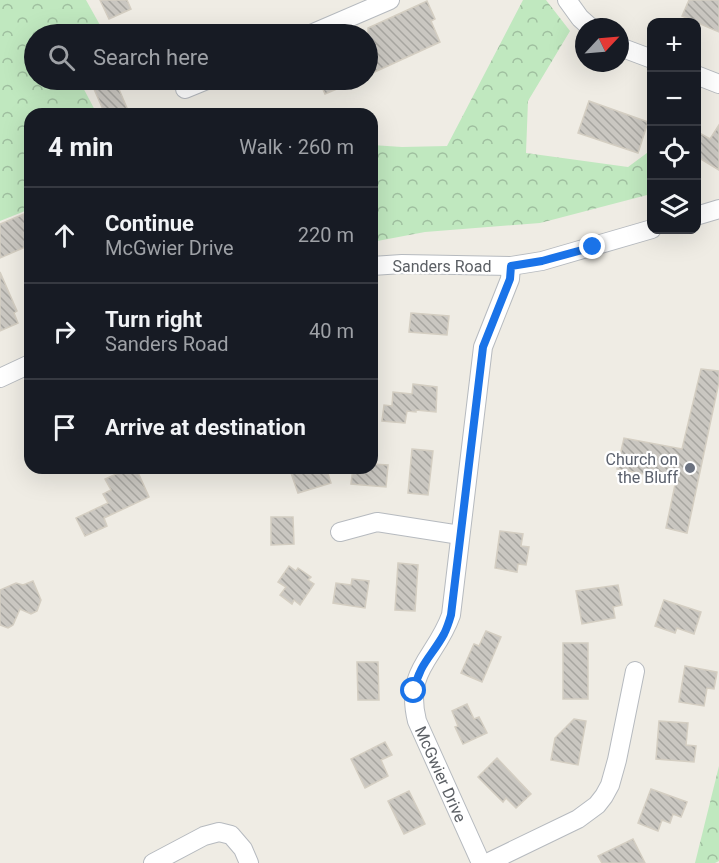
<!DOCTYPE html>
<html lang="en">
<head>
<meta charset="utf-8">
<style>
  :root { --surface:#171b24; --page:#242831; --text:#f1f3f6; --muted:#9ea1a6; --line:#363941 }
  body { margin:0; font-family:Roboto,sans-serif; background:var(--page); color:var(--text) }
  .controls { position:absolute; right:18px; top:18px; display:grid; overflow:hidden; border-radius:12px; box-shadow:0 6px 24px #0002 }
  .controls button { width:54px; height:54px; display:grid; place-items:center; padding:0; border:0; border-bottom:2px solid var(--line); background:var(--surface); color:var(--text); font:30px sans-serif }
  .compass { position:absolute; left:575px; top:18px; width:54px; height:54px; border-radius:50%; background:var(--surface); box-shadow:0 6px 24px #0002; rotate:64deg }
  .stop { position:absolute; width:18px; height:18px; margin:-14px; border:4px solid #1a73e8; border-radius:50%; background:#fff }
  .stop.end { background:#1a73e8; border-color:#fff; box-shadow:0 2px 6px #0008 }
  .list { margin:0; padding:0; list-style:none }
  h2 { display:flex; justify-content:space-between; align-items:center; height:78px; margin:0; padding:0 24px; font-size:26px }
  h2 small { font-size:20px; font-weight:400; color:var(--muted) }
  .list li { display:grid; grid-template-columns:39px 1fr auto; gap:18px; align-items:center; box-sizing:border-box; height:96px; padding:0 24px; border-top:2px solid var(--line) }
  .list b { display:block; font-size:22px; white-space:nowrap }
  .list p { margin:0; font-size:20px; white-space:nowrap; color:var(--muted) }
  .list em { font-size:20px; font-style:normal; color:var(--muted) }
  .icon { flex:none; width:33px; height:33px; fill:none; stroke:currentColor; stroke-width:2; stroke-linecap:round; stroke-linejoin:round }
  .map { position:relative; flex:none; width:719px; height:863px; overflow:hidden }
  .search { position:absolute; background:var(--surface); box-shadow:0 6px 24px #0002; left:24px; top:24px; width:354px; height:66px; display:flex; align-items:center; gap:15px; box-sizing:border-box; padding:0 21px; border-radius:33px; color:var(--muted); font-size:22px }
  .panel { position:absolute; background:var(--surface); box-shadow:0 6px 24px #0002; left:24px; top:108px; width:354px; height:366px; border-radius:18px }
  .map>svg:first-child { display:block }
  .forest { fill:url(#forest-crowns) }
  .building { fill:url(#building-back-hatch); stroke:#d4cec2; stroke-width:1.5 }
  .lines { fill:none; stroke-linecap:round; stroke-linejoin:round }
  .minor-casing { stroke:#b6babf; stroke-width:20 }
  .minor { stroke:#fff; stroke-width:18 }
  .route { stroke:#1a73e8; stroke-width:8 }
  .worship-dot { fill:#6b7280; stroke:#fff; stroke-width:2 }
  .labels { text-anchor:middle; stroke-width:4.5; stroke-linejoin:round; paint-order:stroke }
  .street-label { font-size:16px; fill:#5c6065; stroke:#fff }
  .worship-label { font-size:16px; fill:#5b616d; stroke:#fff; text-anchor:end }
</style>
</head>
<body>
<div class="map">
<svg width="719" height="863" viewBox="0 0 719 863">
  <defs>
    <pattern id="forest-crowns" width="20" height="18" patternUnits="userSpaceOnUse" patternTransform="scale(1.5)"><rect width="20" height="18" fill="#c0e8bf"/><path d="M2 6a3 3 0 1 1 6 0M12 15a3 3 0 1 1 6 0" fill="none" stroke="#9fbf9f"/></pattern>
    <pattern id="building-back-hatch" width="6" height="6" patternUnits="userSpaceOnUse" patternTransform="scale(1.5)"><rect width="6" height="6" fill="#cac7c1"/><path d="M-1 5l2 2M0 0l6 6M5-1l2 2" fill="none" stroke="#a7a5a0"/></pattern>
  </defs>
  <rect width="100%" height="100%" fill="#efece4"/>
  <!-- forest -->
  <g class="forest">
    <polygon points="0,0 86,0 105,34 34,34 34,80 79,80 97,114 30,114 30,209 0,221"/>
    <polygon points="523,0 546,0 570,31 528,101 526,153 628,167 651,150 651,194 540,223 425,232 372,242 372,145 402,147 447,146"/>
    <polygon points="719,766 719,861 715,863 695,863"/>
  </g>
  <!-- building -->
  <g class="building">
    <polygon points="100,0 127,0 131,9 109,19"/>
    <polygon points="689,0 719,0 719,32 682,16"/>
    <polygon points="427,1 435,19 431,21 440,42 368,75 368,28"/>
    <polygon points="90,80 115,80 127,108 111,114 105,114"/>
    <polygon points="319,80 358,80 325,94"/>
    <polygon points="589,101 648,122 638,153 578,133"/>
    <polygon points="719,125 719,170 696,156 696,131 710,139"/>
    <polygon points="24,214 26,217 30,216 30,245 0,258 0,224"/>
    <polygon points="0,272 17,311 14,313 18,323 0,331"/>
    <polygon points="411,313 449,316 447,335 409,332"/>
    <polygon points="701,369 719,371 719,382 687,533 666,528 676,480 617,469 624,438 682,449"/>
    <polygon points="413,384 437,387 436,412 416,410 416,412 407,411 405,423 382,421 384,405 392,406 393,392 412,394"/>
    <polygon points="412,449 433,451 428,495 408,493"/>
    <polygon points="372,464 388,465 386,487 351,484 353,468 372,468"/>
    <polygon points="129,468 136,468 149,497 104,518 107,526 85,536 76,518 108,503 103,494 111,490 105,479"/>
    <polygon points="308,468 326,468 331,483 298,493 291,473"/>
    <polygon points="271,517 293,517 294,544 271,545"/>
    <polygon points="500,531 523,534 521,546 529,547 526,565 518,564 517,572 495,568"/>
    <polygon points="398,563 418,565 415,611 395,610"/>
    <polygon points="289,566 296,571 298,568 311,577 308,580 314,584 300,605 294,600 292,604 280,595 286,587 278,582"/>
    <polygon points="352,579 369,581 365,608 333,603 336,583 351,585"/>
    <polygon points="33,581 41,600 37,611 31,614 20,609 13,625 8,628 0,625 0,590 16,583 23,585"/>
    <polygon points="618,585 622,605 613,607 615,618 582,624 576,591"/>
    <polygon points="664,600 701,612 694,634 677,628 675,633 655,626"/>
    <polygon points="486,631 501,637 482,682 461,673 474,644 479,646"/>
    <rect x="563" y="643" width="25" height="56"/>
    <polygon points="357,662 378,662 379,700 358,700"/>
    <polygon points="685,666 717,672 714,689 707,688 704,706 679,702"/>
    <polygon points="467,704 474,719 479,717 487,733 463,744 455,727 458,726 452,711"/>
    <polygon points="574,719 586,721 578,765 551,760 555,738"/>
    <polygon points="659,721 688,723 686,745 696,746 694,762 656,759"/>
    <polygon points="385,742 392,755 381,760 388,776 365,788 351,759"/>
    <polygon points="497,758 531,794 516,808 506,798 503,802 478,777"/>
    <polygon points="651,789 687,802 681,817 673,814 670,823 662,820 658,831 638,823"/>
    <polygon points="409,791 425,824 404,834 388,801"/>
    <polygon points="633,839 645,863 602,863 598,856"/>
  </g>
  <g class="lines">
    <!-- minor casing -->
    <g class="minor-casing">
      <g id="minor">
        <polyline points="567,0 580,18 590,27"/>
        <polyline points="311,34 390,0"/>
        <polyline points="620,47 652,59"/>
        <polyline points="696,75 719,84"/>
        <polyline points="185,89 207,80"/>
        <polyline points="696,216 719,209"/>
        <polyline points="372,266 402,264 511,266 542,261 652,229"/>
        <polyline points="0,378 30,364"/>
        <polyline points="340,532 377,522 460,535"/>
        <polyline points="153,863 204,836 219,832 231,835 243,849 249,863"/>
        <path d="M 481,863 L 417,721 C 404,669 436,658 451,615 L 483,347 L 510,279 L 511,266"/>
        <polyline points="487,863 578,819 597,805 604,796 610,785 617,760 635,671"/>
      </g>
    </g>
    <!-- minor -->
    <use href="#minor" class="minor"/>
  </g>
  <g class="lines">
    <!-- route -->
    <path class="route" d="M 414,691 C 419,664 432,656 444,634 C 447,628 449,622 451,615 L 483,347 L 510,279 L 511,266 L 542,261 L 593,247"/>
  </g>
  <!-- markers -->
  <circle class="worship-dot" cx="690" cy="468" r="6"/>
  <g class="labels">
    <!-- street labels -->
    <g class="street-label">
      <text x="442" y="272">Sanders Road</text>
      <text transform="translate(441 774) rotate(66)" y="6">McGwier Drive</text>
    </g>
    <!-- worship labels -->
    <g class="worship-label">
      <text x="678" y="465">Church on<tspan x="678" dy="18">the Bluff</tspan></text>
    </g>
  </g>
</svg>
<div class="controls">
<button>+</button>
<button>−</button>
<button><svg class="icon" aria-label="locate" viewBox="0 0 24 24"><circle cx="12" cy="12" r="6"/><path d="M12 2v4M12 18v4M2 12h4M18 12h4"/></svg></button>
<button><svg class="icon" aria-label="layers" viewBox="0 0 24 24"><path d="M12 4l9 5-9 5-9-5zM3 14l9 5 9-5"/></svg></button>
</div>
<svg class="compass" viewBox="-18 -18 36 36"><path d="M0-13l5 13h-10z" fill="#e53935"/><path d="M0 13l5-13h-10z" fill="#9ea1a6"/></svg>
<div class="stop" style="left:414px;top:691px"></div>
<div class="stop end" style="left:593px;top:247px"></div>
<div class="search"><svg class="icon" aria-label="search" viewBox="0 0 24 24"><circle cx="10" cy="10" r="6"/><path d="M15 15l6 6"/></svg>Search here</div>
<section class="panel">
<h2>4 min<small>Walk · 260 m</small></h2>
<ul class="list">
<li><svg class="icon" aria-label="ahead" viewBox="0 0 24 24"><path d="M12 20V5M6 11l6-6 6 6"/></svg><div><b>Continue</b><p>McGwier Drive</p></div><em>220 m</em></li>
<li><svg class="icon" aria-label="right" viewBox="0 0 24 24"><path d="M7 20v-9h11M14 6l5 5-5 5"/></svg><div><b>Turn right</b><p>Sanders Road</p></div><em>40 m</em></li>
<li><svg class="icon" aria-label="arrive" viewBox="0 0 24 24"><path d="M6 21V4h12l-3 4 3 4H6"/></svg><div><b>Arrive at destination</b></div></li>
</ul>
</section>
</div>
</body>
</html>
